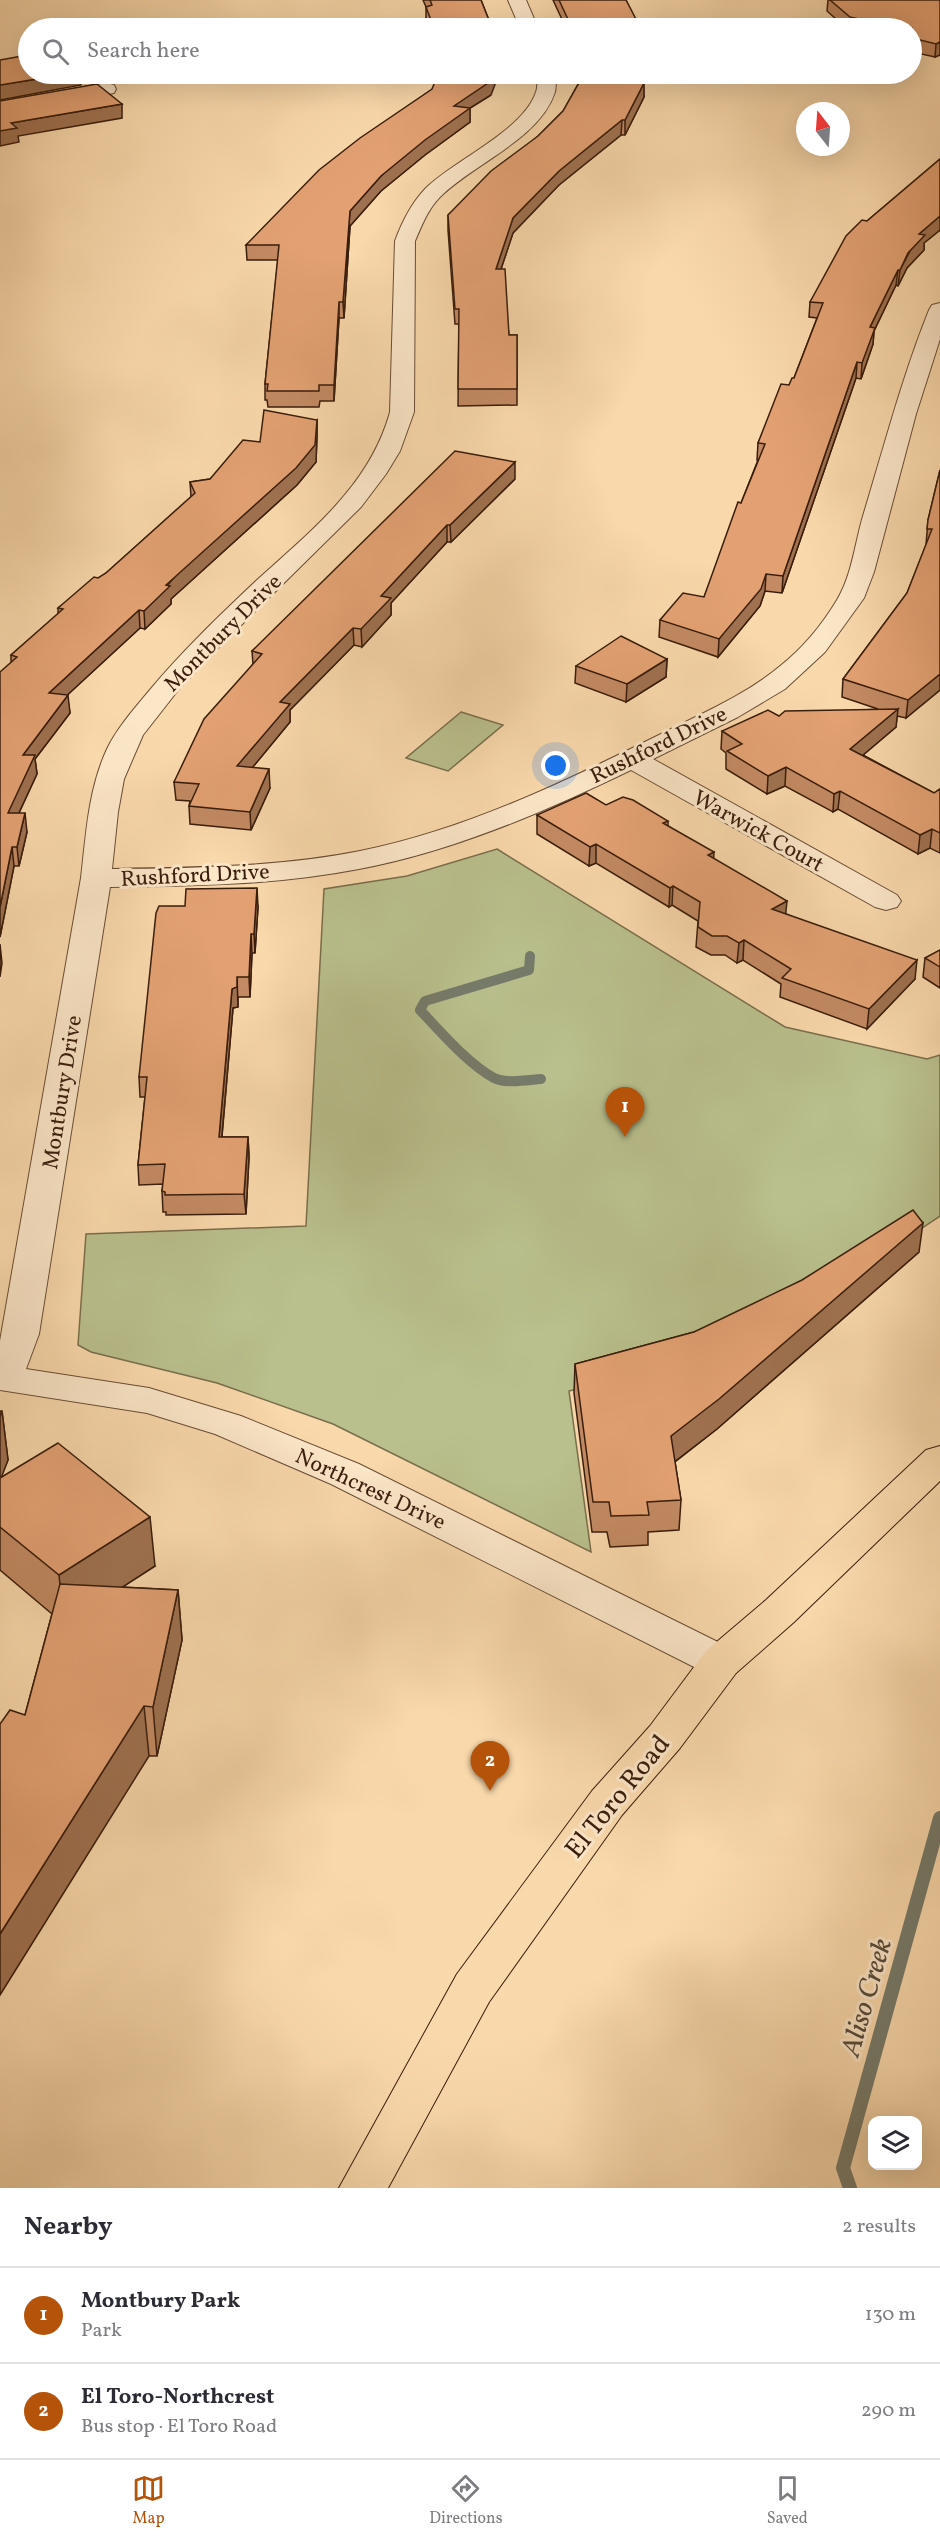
<!DOCTYPE html>
<html lang="en">
<head>
<meta charset="utf-8">
<style>
  :root { --surface:#fff; --page:#f7f7f7; --text:#2b2b33; --muted:#7c7c81; --line:#e1e1e2; --accent:#b45309 }
  body { margin:0; font-family:Vollkorn,serif; background:var(--page); color:var(--text) }
  .controls { position:absolute; right:18px; bottom:18px; display:grid; overflow:hidden; border-radius:12px; box-shadow:0 6px 24px #0002 }
  .controls button { width:54px; height:54px; display:grid; place-items:center; padding:0; border:0; border-bottom:2px solid var(--line); background:var(--surface); color:var(--text); font:30px sans-serif }
  .compass { position:absolute; left:796px; top:102px; width:54px; height:54px; border-radius:50%; background:var(--surface); box-shadow:0 6px 24px #0002; rotate:343deg }
  .you { position:absolute; left:556px; top:766px; width:21px; height:21px; margin:-15px; border:4px solid #fff; border-radius:50%; background:#1a73e8; box-shadow:0 0 0 9px #1a73e833 }
  .badge { display:grid; place-items:center; width:39px; height:39px; border-radius:50%; background:var(--accent); color:#fff; font-size:20px; font-weight:700 }
  .pin { position:absolute; translate:-50% -50px; filter:drop-shadow(0 2px 3px #0008) }
  .pin::after { content:''; position:absolute; top:32px; width:21px; height:18px; background:inherit; clip-path:polygon(0 0,100% 0,50% 100%) }
  .list { margin:0; padding:0; list-style:none }
  h2 { display:flex; justify-content:space-between; align-items:center; height:78px; margin:0; padding:0 24px; font-size:26px }
  h2 small { font-size:20px; font-weight:400; color:var(--muted) }
  .list li { display:grid; grid-template-columns:39px 1fr auto; gap:18px; align-items:center; box-sizing:border-box; height:96px; padding:0 24px; border-top:2px solid var(--line) }
  .list b { display:block; font-size:22px; white-space:nowrap }
  .list p { margin:0; font-size:20px; white-space:nowrap; color:var(--muted) }
  .list em { font-size:20px; font-style:normal; color:var(--muted) }
  .icon { flex:none; width:33px; height:33px; fill:none; stroke:currentColor; stroke-width:2; stroke-linecap:round; stroke-linejoin:round }
  .map { position:relative; flex:none; width:940px; height:2188px; overflow:hidden }
  .search { position:absolute; background:var(--surface); box-shadow:0 6px 24px #0002; left:18px; right:18px; top:18px; height:66px; display:flex; align-items:center; gap:15px; box-sizing:border-box; padding:0 21px; border-radius:33px; color:var(--muted); font-size:22px }
  .sheet { height:270px; background:var(--surface) }
  nav { display:flex; justify-content:space-around; align-items:center; box-sizing:border-box; height:84px; border-top:2px solid var(--line); background:var(--surface); font-size:16px; color:var(--muted) }
  nav a { display:grid; justify-items:center; gap:3px }
  nav .on { color:var(--accent) }
  .map>svg:first-child { display:block }
  .green { fill:#b9c08d; stroke:#796e4c; stroke-width:1.5 }
  .lines { fill:none; stroke-linecap:round; stroke-linejoin:round }
  .stream-far1 { stroke:#767b6b; stroke-width:10 }
  .stream { stroke:#767b6b; stroke-width:14 }
  .street-casing { stroke:#694c34; stroke-width:2 }
  .primary-casing { stroke:#391d0c; stroke-width:2 }
  .street { fill:#fbe6c8; fill-rule:evenodd }
  .primary { fill:#f9d8ab; fill-rule:evenodd }
  .wall { fill:#c38a63; stroke:#391d0c; stroke-width:1.5 }
  .shaded-wall { fill:#9f7150; stroke:#391d0c; stroke-width:1.5 }
  .building { fill:#e3a173; stroke:#391d0c; stroke-width:1.5 }
  .labels { text-anchor:middle; stroke-width:6; stroke-linejoin:round; paint-order:stroke }
  .street-label { font-size:22px; fill:#391d0c; stroke:#fbe6c8 }
  .near-street-label { font-size:27px; fill:#391d0c; stroke:#fbe6c8 }
  .near-water-label { font-size:28px; font-style:italic; fill:#574c3c; stroke:#fbe6c8 }
</style>
</head>
<body>
<div class="map">
<svg width="940" height="2188" viewBox="0 0 940 2188">
  <rect width="100%" height="100%" fill="#f9d8ab"/>
  <filter id="stains"><feTurbulence type="fractalNoise" baseFrequency=".00333" numOctaves="4"/><feColorMatrix values="0 0 0 0 .2 0 0 0 0 .09 0 0 0 0 .02 0 0 0 .5 -.17"/></filter>
  <radialGradient id="worn" r=".72"><stop offset=".6" stop-color="#630" stop-opacity="0"/><stop offset="1" stop-color="#630" stop-opacity=".3"/></radialGradient>
  <!-- green -->
  <g class="green">
    <polygon points="461,712 503,725 448,771 406,758"/>
    <polygon points="497,849 785,1027 927,1059 940,1055 940,1216 874,1260 690,1360 569,1391 591,1552 333,1424 217,1383 91,1352 78,1345 86,1234 306,1226 324,889 407,876"/>
  </g>
  <g class="lines">
    <!-- stream-far1 -->
    <path class="stream-far1" d="M 530,956 L 529,970 L 425,1001 L 420,1010 C 440,1031 469,1065 494,1078 C 506,1084 528,1080 541,1079"/>
    <!-- stream -->
    <polyline class="stream" points="850,2188 843,2168 940,1818"/>
    <!-- street casing -->
    <g class="street-casing">
      <g id="street">
        <polygon points="508,0 526,0 538,28 520,28"/>
        <path d="M 538,74 L 556,74 C 556,80 556,87 555,92 C 540,139 473,164 440,197 C 428,209 422,225 415,241 L 414,412 L 400,451 L 386,474 L 361,507 L 217,649 L 179,689 L 143,735 L 124,779 L 118,812 L 112,869 C 195,868 279,867 360,851 C 465,830 564,782 659,735 C 700,714 744,696 779,667 C 802,649 822,625 837,600 C 852,575 855,543 863,516 C 884,447 902,377 929,310 L 932,305 L 940,303 L 940,339 L 916,414 L 874,572 L 864,598 L 825,652 L 785,689 L 738,717 L 653,759 L 897,895 L 901,901 L 897,907 L 886,910 L 875,907 L 631,770 C 544,812 454,851 359,869 C 277,885 193,886 110,887 L 39,1334 L 26,1369 L 149,1388 L 241,1416 L 359,1464 L 736,1651 L 742,1662 L 736,1673 L 721,1677 L 706,1673 L 331,1484 L 215,1434 L 147,1413 L 0,1390 L 0,1341 L 81,878 C 86,835 88,790 107,749 C 117,728 134,709 149,691 C 182,651 220,615 257,580 C 311,531 370,485 390,412 L 395,241 C 402,222 411,204 425,189 C 454,160 523,131 536,92 C 538,87 537,80 538,74 Z"/>
        <polygon points="107,83 114,85 116,89 114,93 0,114 0,102"/>
      </g>
    </g>
    <!-- primary casing -->
    <g class="primary-casing">
      <polygon id="primary" points="940,1446 940,1481 794,1622 736,1673 680,1748 622,1815 489,2002 388,2188 339,2188 457,1974 592,1791 650,1726 706,1651 766,1600 926,1450"/>
    </g>
    <!-- street -->
    <use href="#street" class="street"/>
    <!-- primary -->
    <use href="#primary" class="primary"/>
  </g>
  <!-- wall -->
  <g class="wall">
    <polygon points="423,0 481,0 492,28 429,28 426,20 426,7"/>
    <polygon points="553,0 626,0 639,28 566,28"/>
    <polygon points="828,0 940,0 940,55 935,57 912,52 912,28 846,28 827,11"/>
    <polygon points="582,74 643,74 644,97 625,135 621,135 559,185 513,233 501,269 509,335 517,335 517,405 458,406 459,324 455,324 448,230 448,215 538,136 563,111 582,77"/>
    <polygon points="491,95 470,108 470,122 425,155 381,191 350,226 344,318 339,318 334,401 320,401 319,407 268,407 267,400 265,400 265,384 278,260 247,260 246,245"/>
    <polygon points="940,159 940,230 924,243 924,250 907,268 898,286 896,285 874,331 873,344 861,379 856,378 782,593 765,591 760,606 718,657 659,637 660,620 704,597 758,460 757,460 758,443 789,385 794,378 817,318 809,317 810,302 867,221"/>
    <polygon points="317,420 317,436 316,462 297,485 171,599 171,604 145,629 140,628 67,695 70,713 35,759 37,774 19,813 27,832 19,866 14,866 0,937 11,662 11,655 58,614 58,608 106,573 191,497 190,482 210,479 260,442"/>
    <polygon points="940,470 940,690 906,718 897,716 896,727 863,755 934,793 940,789 940,853 930,848 918,854 838,809 833,812 785,786 767,794 726,769 726,753 721,749 722,731 779,716 878,709 842,697 843,679 907,593 926,545 928,520"/>
    <polygon points="515,479 451,542 447,542 391,603 391,615 362,647 354,645 290,710 290,722 252,768 270,788 251,830 190,824 189,806 190,801 176,800 174,782 253,664 252,651"/>
    <polygon points="667,659 666,677 626,702 575,683 576,666"/>
    <polygon points="606,805 668,821 668,826 714,859 786,914 915,979 867,1029 780,997 781,984 743,960 737,963 725,955 711,955 696,947 698,921 672,905 669,907 596,863 589,866 537,834 537,815"/>
    <polygon points="258,907 255,953 252,953 250,997 238,997 238,1007 233,1008 222,1137 248,1137 249,1157 246,1214 166,1215 166,1212 163,1212 162,1191 163,1184 139,1185 138,1165 145,1097 140,1097 139,1077"/>
    <polygon points="940,950 940,988 923,977 925,958"/>
    <polygon points="919,1252 717,1429 675,1462 681,1500 679,1530 648,1532 648,1545 610,1547 607,1532 592,1532 574,1393 575,1364 694,1332"/>
    <polygon points="0,1411 2,1411 8,1460 1,1477 155,1566 122,1587 178,1590 182,1640 157,1756 149,1756 25,1715 52,1614 0,1570"/>
  </g>
  <!-- shaded-wall -->
  <g class="shaded-wall">
    <polygon points="940,42 940,55 935,57 936,44"/>
    <polygon points="68,74 81,74 81,85 0,100 0,85"/>
    <polygon points="493,74 499,74 491,95 470,108 470,122 425,155 381,191 350,226 344,318 343,302 350,211 381,176 454,106"/>
    <polygon points="644,83 644,97 625,135 625,120"/>
    <polygon points="122,104 122,118 18,136 19,142 0,146 0,131 11,123"/>
    <polygon points="622,120 621,135 559,185 513,233 496,284 496,269 513,218 559,171"/>
    <polygon points="940,216 940,230 924,243 924,250 907,268 898,286 900,270 919,234"/>
    <polygon points="898,270 896,285 874,331 873,344 861,379 862,363 870,327"/>
    <polygon points="339,302 339,318 334,401 334,385"/>
    <polygon points="857,362 856,378 782,593 783,576"/>
    <polygon points="317,420 317,436 316,462 297,485 171,599 171,604 145,629 144,611"/>
    <polygon points="515,462 515,479 451,542 450,525"/>
    <polygon points="447,525 447,542 391,603 391,615 362,647 361,629 381,596"/>
    <polygon points="766,574 765,591 760,606 718,657 719,639"/>
    <polygon points="139,610 140,628 50,711 49,693"/>
    <polygon points="353,628 354,645 290,710 290,722 238,785 237,766 280,702"/>
    <polygon points="667,659 666,677 626,702 627,684"/>
    <polygon points="940,674 940,690 906,718 908,700"/>
    <polygon points="68,695 70,713 35,759 37,774 10,832 8,813 23,755"/>
    <polygon points="898,709 896,727 849,767 850,749"/>
    <polygon points="786,767 785,786 767,794 768,776"/>
    <polygon points="269,769 270,788 251,830 250,812"/>
    <polygon points="840,791 838,809 833,812 834,794"/>
    <polygon points="25,813 27,832 19,866 17,847"/>
    <polygon points="932,829 930,848 918,854 920,835"/>
    <polygon points="596,844 596,863 589,866 590,847"/>
    <polygon points="12,847 14,866 0,937 0,907"/>
    <polygon points="714,852 713,871 708,855"/>
    <polygon points="673,886 672,905 669,907 670,888"/>
    <polygon points="257,888 258,907 255,953 254,934"/>
    <polygon points="787,901 785,921 772,909"/>
    <polygon points="251,934 252,953 250,997 249,977"/>
    <polygon points="744,940 743,960 737,963 739,943"/>
    <polygon points="0,944 2,963 0,977"/>
    <polygon points="917,960 915,979 867,1029 869,1009"/>
    <polygon points="237,977 238,1007 233,1008 220,1157 219,1137 232,989"/>
    <polygon points="248,1137 249,1157 246,1214 244,1194"/>
    <polygon points="923,1223 919,1252 717,1429 669,1466 671,1436"/>
    <polygon points="2,1411 8,1460 0,1481 0,1417"/>
    <polygon points="150,1517 155,1566 64,1625 59,1575"/>
    <polygon points="178,1590 182,1640 157,1756 153,1707"/>
    <polygon points="144,1706 149,1756 0,1995 0,1934"/>
  </g>
  <!-- building -->
  <g class="building">
    <polygon points="430,0 481,0 492,28 434,28 426,7 432,5"/>
    <polygon points="559,0 626,0 639,25 639,28 572,28"/>
    <polygon points="830,0 940,0 940,42 936,44 912,38 912,28 899,28 850,17"/>
    <polygon points="28,55 28,74 68,74 0,85 0,60"/>
    <polygon points="438,74 493,74 491,81 454,106 470,108 425,140 381,176 350,211 343,302 339,302 334,385 319,385 319,391 267,391 268,384 265,384 279,245 246,245 319,170 360,138 432,89"/>
    <polygon points="584,74 643,74 644,83 625,120 622,120 559,171 513,218 496,269 505,269 509,335 517,335 517,389 458,389 459,309 455,309 448,215 491,171 538,136 563,111"/>
    <polygon points="97,84 122,104 11,123 17,128 0,131 0,101"/>
    <polygon points="940,159 940,216 919,234 925,235 908,253 900,270 898,270 870,327 875,328 862,363 857,362 783,576 766,574 761,589 719,639 660,620 683,593 704,597 738,502 741,503 765,444 758,443 781,384 789,385 792,378 794,378 823,303 810,302 846,236 862,220 867,221"/>
    <polygon points="264,410 317,420 315,445 296,468 166,585 170,586 144,611 139,610 49,693 68,695 23,755 35,755 8,813 25,813 17,847 12,847 0,907 0,672 17,657 11,655 63,609 58,608 94,577 98,578 106,573 195,493 190,482 210,479 243,440 260,442"/>
    <polygon points="455,451 515,462 450,525 447,525 381,596 391,598 361,629 353,628 280,702 290,704 237,766 269,769 250,812 189,806 199,784 174,782 204,719 262,654 252,651"/>
    <polygon points="940,470 940,674 908,700 843,679 907,593 932,529 927,529 928,520"/>
    <polygon points="621,636 667,659 627,684 576,666"/>
    <polygon points="898,709 850,749 934,793 940,789 940,833 932,829 920,835 840,791 834,794 786,767 768,776 727,751 742,744 722,731 768,710 779,716 785,711"/>
    <polygon points="586,793 606,805 623,797 633,800 668,821 663,823 714,852 708,855 787,901 772,909 917,960 869,1009 782,978 791,969 744,940 739,943 727,936 712,936 698,927 700,902 673,886 670,888 596,844 590,847 537,815"/>
    <polygon points="257,888 254,934 251,934 249,977 237,977 237,987 232,989 219,1137 248,1137 244,1194 165,1195 165,1192 162,1191 165,1164 138,1165 147,1077 139,1077 156,913 159,906 185,906 186,889"/>
    <polygon points="940,950 940,967 925,958"/>
    <polygon points="913,1210 923,1223 719,1399 671,1436 681,1500 647,1502 649,1515 611,1516 609,1502 593,1502 575,1364 694,1332 802,1280"/>
    <polygon points="58,1443 150,1517 59,1575 0,1527 0,1478"/>
    <polygon points="60,1584 178,1590 153,1707 144,1706 0,1934 0,1724 10,1710 25,1715"/>
  </g>
  <g class="labels">
    <!-- street labels -->
    <g class="street-label">
      <text transform="translate(222 632) rotate(-45)" y="8">Montbury Drive</text>
      <text transform="translate(658 744) rotate(-26)" y="8">Rushford Drive</text>
      <text transform="translate(759 830) rotate(29)" y="8">Warwick Court</text>
      <text transform="translate(195 874) rotate(-3)" y="8">Rushford Drive</text>
      <text transform="translate(61 1092) rotate(-81)" y="8">Montbury Drive</text>
      <text transform="translate(371 1488) rotate(25)" y="8">Northcrest Drive</text>
    </g>
    <!-- near-street labels -->
    <g class="near-street-label">
      <text transform="translate(617 1796) rotate(-51)" y="9">El Toro Road</text>
    </g>
    <!-- near-water labels -->
    <g class="near-water-label">
      <text transform="translate(865 1997) rotate(-74)" y="10">Aliso Creek</text>
    </g>
  </g>
  <rect width="100%" height="100%" filter="url(#stains)"/>
  <rect width="100%" height="100%" fill="url(#worn)"/>
</svg>
<div class="controls">
<button><svg class="icon" aria-label="layers" viewBox="0 0 24 24"><path d="M12 4l9 5-9 5-9-5zM3 14l9 5 9-5"/></svg></button>
</div>
<svg class="compass" viewBox="-18 -18 36 36"><path d="M0-13l5 13h-10z" fill="#e53935"/><path d="M0 13l5-13h-10z" fill="#7c7c81"/></svg>
<div class="you"></div>
<div class="pin badge" style="left:625px;top:1137px">1</div>
<div class="pin badge" style="left:490px;top:1791px">2</div>
<div class="search"><svg class="icon" aria-label="search" viewBox="0 0 24 24"><circle cx="10" cy="10" r="6"/><path d="M15 15l6 6"/></svg>Search here</div>
</div>
<section class="sheet">
<h2>Nearby<small>2 results</small></h2>
<ul class="list">
<li><span class="badge">1</span><div><b>Montbury Park</b><p>Park</p></div><em>130 m</em></li>
<li><span class="badge">2</span><div><b>El Toro-Northcrest</b><p>Bus stop · El Toro Road</p></div><em>290 m</em></li>
</ul>
</section>
<nav>
<a class="on"><svg class="icon" aria-label="map" viewBox="0 0 24 24"><path d="M3 6l6-2 6 2 6-2v14l-6 2-6-2-6 2zM9 4v14M15 6v14"/></svg>Map</a>
<a><svg class="icon" aria-label="directions" viewBox="0 0 24 24"><path d="M12 3l9 9-9 9-9-9zM9 14v-3h6M13 9l2 2-2 2"/></svg>Directions</a>
<a><svg class="icon" aria-label="saved" viewBox="0 0 24 24"><path d="M7 4h10v16l-5-4-5 4z"/></svg>Saved</a>
</nav>
</body>
</html>
